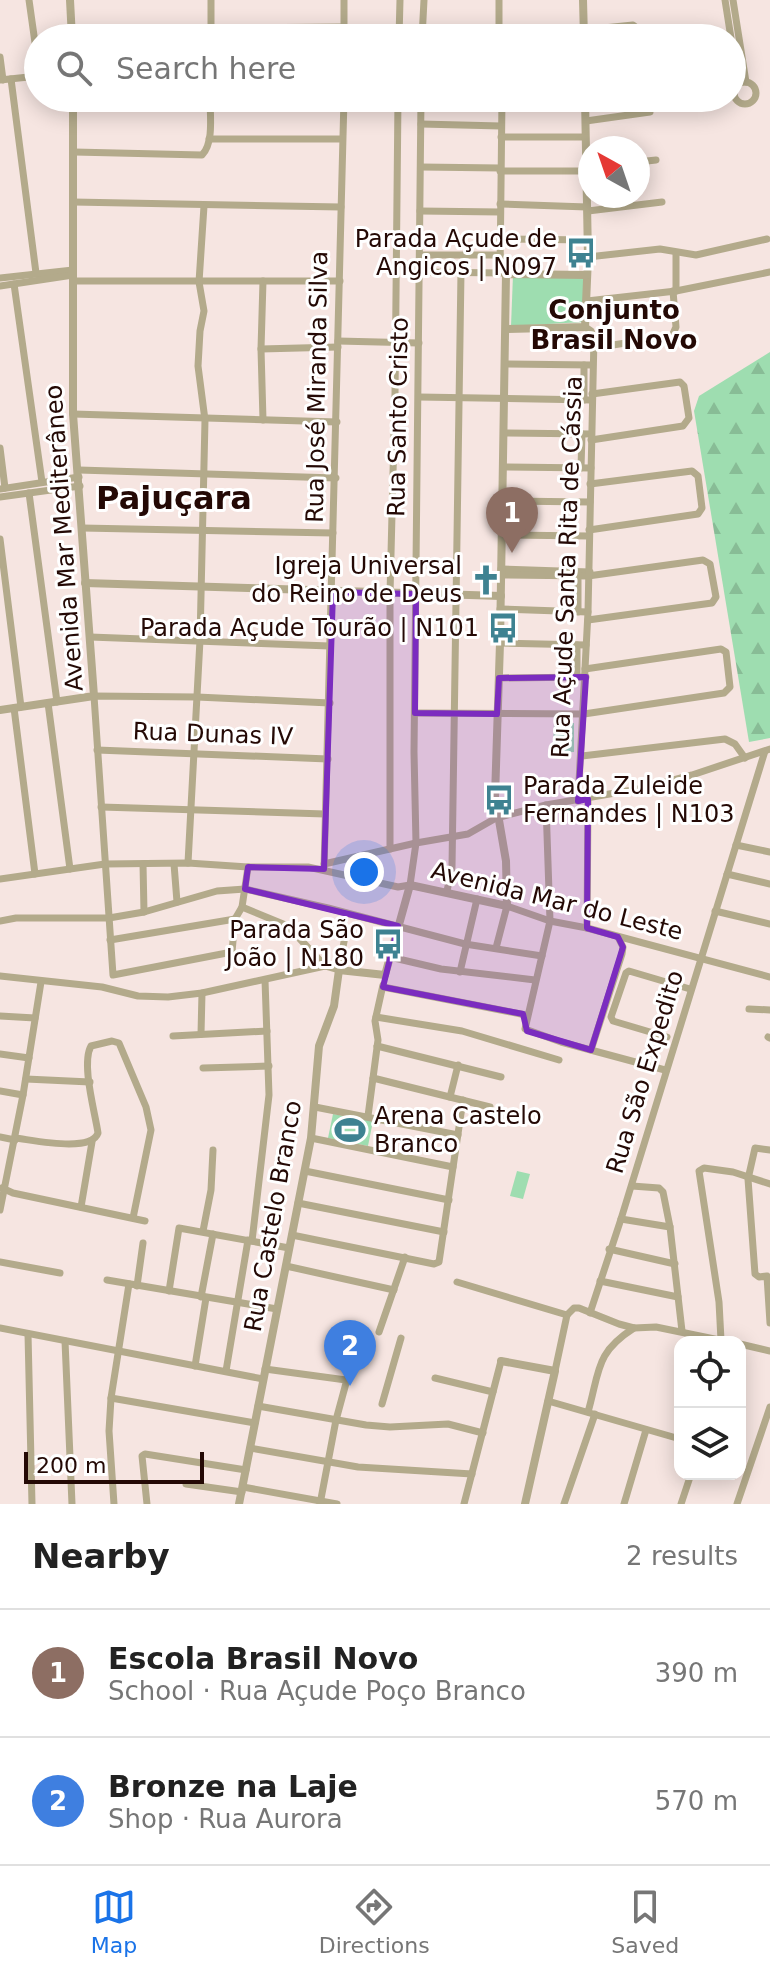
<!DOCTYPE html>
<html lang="en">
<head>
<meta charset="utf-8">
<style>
  :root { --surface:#fff; --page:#f6f6f6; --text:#222; --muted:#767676; --line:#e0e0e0; --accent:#1a73e8 }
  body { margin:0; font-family:"DejaVu Sans",sans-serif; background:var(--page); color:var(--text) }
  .controls { position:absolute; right:24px; bottom:24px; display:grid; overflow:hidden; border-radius:16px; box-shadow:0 4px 20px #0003 }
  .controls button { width:72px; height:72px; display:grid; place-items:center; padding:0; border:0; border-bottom:2px solid var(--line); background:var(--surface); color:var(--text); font:40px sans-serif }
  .compass { position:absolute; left:578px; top:136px; width:72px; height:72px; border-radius:50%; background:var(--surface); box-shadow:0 4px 20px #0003; rotate:320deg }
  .scale { position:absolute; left:24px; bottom:20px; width:180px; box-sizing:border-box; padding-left:8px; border:4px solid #240905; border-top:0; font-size:22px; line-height:28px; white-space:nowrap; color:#240905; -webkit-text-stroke:6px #fff; paint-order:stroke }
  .you { position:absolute; left:364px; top:872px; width:28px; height:28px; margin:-20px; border:6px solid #fff; border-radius:50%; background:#1a73e8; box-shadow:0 0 0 12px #1a73e833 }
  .badge { display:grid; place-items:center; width:52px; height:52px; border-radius:50%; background:var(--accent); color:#fff; font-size:26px; font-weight:700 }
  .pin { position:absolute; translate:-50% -66px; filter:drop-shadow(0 2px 4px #0008) }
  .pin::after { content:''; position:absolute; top:42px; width:28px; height:24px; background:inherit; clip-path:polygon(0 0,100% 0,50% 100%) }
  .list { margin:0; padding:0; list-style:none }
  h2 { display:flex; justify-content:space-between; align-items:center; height:104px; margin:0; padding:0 32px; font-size:34px }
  h2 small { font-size:26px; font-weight:400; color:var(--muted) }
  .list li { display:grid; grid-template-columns:52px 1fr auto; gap:24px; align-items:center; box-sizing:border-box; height:128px; padding:0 32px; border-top:2px solid var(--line) }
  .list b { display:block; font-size:30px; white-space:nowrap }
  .list p { margin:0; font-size:26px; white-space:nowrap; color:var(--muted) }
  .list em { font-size:26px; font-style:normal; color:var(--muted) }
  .icon { flex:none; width:44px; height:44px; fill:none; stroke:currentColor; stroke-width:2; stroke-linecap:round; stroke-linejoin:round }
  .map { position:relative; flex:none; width:770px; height:1504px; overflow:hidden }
  .search { position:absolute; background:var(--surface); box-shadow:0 4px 20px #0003; left:24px; right:24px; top:24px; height:88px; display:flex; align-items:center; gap:20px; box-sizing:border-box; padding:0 28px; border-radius:44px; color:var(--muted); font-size:30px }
  .sheet { height:360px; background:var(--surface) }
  nav { display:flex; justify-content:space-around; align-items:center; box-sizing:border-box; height:112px; border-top:2px solid var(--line); background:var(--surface); font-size:22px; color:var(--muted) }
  nav a { display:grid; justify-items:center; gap:4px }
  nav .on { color:var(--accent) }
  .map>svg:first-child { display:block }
  .forest { fill:url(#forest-firs) }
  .park { fill:#9eddb0 }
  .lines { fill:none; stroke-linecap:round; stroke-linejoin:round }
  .minor { stroke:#b3aa8b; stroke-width:7 }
  .tertiary { stroke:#b3aa8b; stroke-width:8 }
  .marked { fill:#7b2cbf; fill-opacity:0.2; stroke:#7b2cbf; stroke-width:6; stroke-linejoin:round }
  .labels { text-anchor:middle; stroke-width:6; stroke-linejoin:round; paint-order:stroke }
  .poi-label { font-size:24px; fill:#240905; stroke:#fff; text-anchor:end }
  .street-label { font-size:24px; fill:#240905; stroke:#fff }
  .neighbourhood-label { font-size:26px; font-weight:bold; fill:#240905; stroke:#fff }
  .district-label { font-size:32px; font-weight:bold; fill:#240905; stroke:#fff }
</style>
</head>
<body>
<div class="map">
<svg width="770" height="1504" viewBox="0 0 770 1504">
  <defs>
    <pattern id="forest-firs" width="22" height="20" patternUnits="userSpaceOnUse" patternTransform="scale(2)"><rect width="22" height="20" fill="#9eddb0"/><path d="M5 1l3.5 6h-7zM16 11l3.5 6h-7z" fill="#88bc96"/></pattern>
  </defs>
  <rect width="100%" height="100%" fill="#f6e5e1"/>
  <!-- forest -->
  <polygon class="forest" points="770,352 770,738 749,742 694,411 699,396"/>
  <!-- park -->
  <g class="park">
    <polygon points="513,275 585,276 584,322 511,326"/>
    <polygon points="554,723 574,723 574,752 553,752"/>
    <polygon points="333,1114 373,1121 368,1146 328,1138"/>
    <polygon points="517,1171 530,1174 523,1199 510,1196"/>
  </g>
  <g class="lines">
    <!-- minor -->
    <g class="minor">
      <polyline points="29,0 38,64"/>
      <polyline points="211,0 211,38"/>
      <polyline points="725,0 731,38"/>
      <polyline points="733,0 746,82"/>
      <polyline points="499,28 584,30 633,25 637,28 639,38"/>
      <polyline points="211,33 232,28 344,27"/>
      <polyline points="344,38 344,0"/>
      <polyline points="399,38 400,0"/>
      <polyline points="422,38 424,0"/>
      <polyline points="499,38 499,0"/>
      <polyline points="732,42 739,83"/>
      <polyline points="0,57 3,80"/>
      <polyline points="11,79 36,273"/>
      <polyline points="0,80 38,76"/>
      <circle cx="745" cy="93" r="11"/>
      <polyline points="179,98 210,99"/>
      <polyline points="502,104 585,105"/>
      <polyline points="586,121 650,112"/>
      <polyline points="421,124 501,126"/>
      <polyline points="501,137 585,137"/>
      <polyline points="209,139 342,139"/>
      <path d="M 74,152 L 202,155 C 214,143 210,115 210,98"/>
      <polyline points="638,162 656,160"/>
      <polyline points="421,167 500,168"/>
      <polyline points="500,171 586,171"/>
      <polyline points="73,202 341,207"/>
      <polyline points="500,204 587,207"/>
      <polyline points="420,211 500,212"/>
      <polyline points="588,211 662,202"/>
      <polyline points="500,239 588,240"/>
      <polyline points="421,255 500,255"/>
      <polyline points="588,257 660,249 696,255 767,239"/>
      <polyline points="420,272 504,273"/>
      <polyline points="500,273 502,98 531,98"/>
      <polyline points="0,278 73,270"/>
      <polyline points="73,281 340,281"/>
      <polyline points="14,284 42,482"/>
      <polyline points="0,286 73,275"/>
      <polyline points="676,291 676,253"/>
      <polyline points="587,301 676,291 770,272"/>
      <polyline points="338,341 419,343"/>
      <polyline points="593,348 672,336 676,327 673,291"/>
      <polyline points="261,349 338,347"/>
      <polyline points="506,364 592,365"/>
      <polyline points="584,365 584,400"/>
      <polyline points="419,397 592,400"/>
      <polyline points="73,414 337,422"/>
      <polyline points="263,420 261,349 263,281"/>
      <polyline points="504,433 591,434"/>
      <polyline points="591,440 683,426 689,418 684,386 680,382 592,394"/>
      <polyline points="0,448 5,488"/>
      <polyline points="503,467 591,468"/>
      <polyline points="581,468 582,434"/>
      <polyline points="79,470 336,478"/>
      <polyline points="0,489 79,477"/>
      <polyline points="29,493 57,702"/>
      <polyline points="0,497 80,486"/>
      <polyline points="502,501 590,502"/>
      <polyline points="82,528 333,533"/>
      <polyline points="589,530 698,514 702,508 698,476 692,471 590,484"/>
      <polyline points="502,535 589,536"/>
      <polyline points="0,539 21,707"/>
      <polyline points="501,569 590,572"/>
      <polyline points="501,575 588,576 703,560 710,564 716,597 712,603 588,620"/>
      <polyline points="500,609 588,612"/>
      <polyline points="578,612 578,574"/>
      <polyline points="90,637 330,646"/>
      <polyline points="500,643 586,645"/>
      <polyline points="577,645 577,677"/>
      <polyline points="499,678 586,677"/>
      <polyline points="48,703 70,869"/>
      <polyline points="14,708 35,874"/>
      <polyline points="415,713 584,714 724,693 730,687 726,652 721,649 585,669"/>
      <polyline points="97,750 328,759"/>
      <polyline points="582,756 725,739 735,744 745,758"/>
      <polyline points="578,801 588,612 594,337 591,331 585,327"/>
      <polyline points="546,805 550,921 525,1029 561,1042 665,1070"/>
      <polyline points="101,807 325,814"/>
      <polyline points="736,845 770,852"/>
      <polyline points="390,849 390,594 395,394 398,98"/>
      <polyline points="188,863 200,640 205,420 198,366 200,331 204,311 199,282 204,206"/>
      <polyline points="143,864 144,912"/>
      <polyline points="174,864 177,902"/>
      <polyline points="324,864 416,843 468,834 496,818 546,805 644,788 692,775 770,749"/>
      <polyline points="248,867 242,907 235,919 232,952 113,975 94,696 197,697 330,703"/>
      <polyline points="324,870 344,98"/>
      <polyline points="727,874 770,884"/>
      <polyline points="0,879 105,864 188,863 248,867 308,867 398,887 410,885 416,843 414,752 421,98"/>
      <polyline points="447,891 452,867 461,272"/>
      <polyline points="242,907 288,926 325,966"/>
      <polyline points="715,911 770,924"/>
      <polyline points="0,921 16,918 109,918 144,912 217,891 245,889 328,908 465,944 542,956"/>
      <polyline points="587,928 588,799"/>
      <polyline points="110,940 235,919"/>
      <polyline points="496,948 507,906 550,921 587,928 770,977"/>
      <polyline points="390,957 441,969 535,980"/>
      <polyline points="460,972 477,899"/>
      <polyline points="0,976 102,987 138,996 168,997 202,993 325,966 339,970 345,936"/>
      <polyline points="383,987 526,1015"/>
      <polyline points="749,1009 770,1010"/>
      <polyline points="0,1016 35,1018"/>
      <polyline points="376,1017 462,1031 559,1060"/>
      <polyline points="201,1034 202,993"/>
      <polyline points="173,1036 267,1031"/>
      <polyline points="667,1037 613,1021 611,1017 626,973 629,971 690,989"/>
      <polyline points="768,1037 770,1038"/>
      <polyline points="377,1046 501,1077"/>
      <polyline points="591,1050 622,954 623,947 618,937"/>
      <polyline points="0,1054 29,1058"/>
      <polyline points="203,1068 269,1066"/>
      <polyline points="373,1078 490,1107"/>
      <polyline points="26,1079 90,1082"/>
      <polyline points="0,1091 23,1095"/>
      <polyline points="450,1097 458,1065"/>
      <polyline points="315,1107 458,1135"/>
      <polyline points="368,1116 378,1040 375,1021 383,985"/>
      <polyline points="0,1137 15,1140"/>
      <path d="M 15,1138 C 33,1140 91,1153 98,1133 C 95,1112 81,1064 91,1046 L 112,1041 L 119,1043 L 146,1107 L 151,1130 L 133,1218"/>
      <polyline points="311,1138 453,1167"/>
      <polyline points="770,1150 755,1148 748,1179 755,1274 759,1277 767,1276 770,1323"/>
      <polyline points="305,1171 449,1200"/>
      <polyline points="632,1186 659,1188 663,1192 670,1227 682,1331"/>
      <polyline points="2,1188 13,1193 145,1221"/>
      <polyline points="298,1203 444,1232"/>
      <polyline points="81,1207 92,1142"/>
      <polyline points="0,1210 23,1095 41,982"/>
      <polyline points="621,1219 670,1227"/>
      <polyline points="203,1231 211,1190 213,1150"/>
      <polyline points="292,1235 434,1264 439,1262 463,1100"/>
      <polyline points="252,1241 269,1095 265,980"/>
      <polyline points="609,1249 675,1264"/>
      <polyline points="0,1262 60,1273"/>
      <polyline points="286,1266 394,1290"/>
      <polyline points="107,1280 277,1309"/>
      <polyline points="600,1281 678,1297"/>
      <polyline points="457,1282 567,1315"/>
      <polyline points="137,1286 143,1243"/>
      <polyline points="169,1291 179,1228 289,1248"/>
      <polyline points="201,1297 213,1234"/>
      <polyline points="590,1313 621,1219 765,751"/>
      <polyline points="567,1315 574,1308 579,1308 619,1324 634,1328 656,1327 729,1342"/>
      <polyline points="0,1328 263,1379"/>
      <polyline points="379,1332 405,1257"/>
      <polyline points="28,1334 32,1504"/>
      <polyline points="721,1340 719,1302 699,1171 704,1168 733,1172 770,1184"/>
      <polyline points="65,1341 72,1504"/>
      <polyline points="740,1344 770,1351"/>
      <polyline points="195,1366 206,1298"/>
      <polyline points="265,1369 346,1380"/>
      <polyline points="226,1371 248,1240"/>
      <polyline points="555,1371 567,1315"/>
      <polyline points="435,1378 493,1392"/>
      <polyline points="111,1398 255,1423"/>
      <polyline points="548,1401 680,1439"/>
      <polyline points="382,1404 401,1338"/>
      <polyline points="258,1406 366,1425 390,1427 448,1424 483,1433"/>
      <path d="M 588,1412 C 600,1370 595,1353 634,1328"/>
      <polyline points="250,1448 358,1467 472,1474"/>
      <polyline points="186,1484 242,1492"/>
      <polyline points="243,1487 337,1504"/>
      <polyline points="114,1504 109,1431 111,1398 129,1284"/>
      <polyline points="147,1504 142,1456 145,1454 246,1470"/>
      <polyline points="320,1504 336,1420 361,1328"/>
      <polyline points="464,1504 501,1361"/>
      <polyline points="564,1504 595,1414"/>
      <polyline points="624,1504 646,1430"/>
      <polyline points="681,1504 691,1474"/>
      <polyline points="737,1504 770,1407"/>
    </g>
    <!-- tertiary -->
    <g class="tertiary">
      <polyline points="70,0 72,38"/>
      <polyline points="583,0 584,38"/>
      <polyline points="506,329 585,327 588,257 585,98"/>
      <polyline points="85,583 501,596"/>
      <polyline points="0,710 94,696 73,414 73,98"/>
      <polyline points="501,1361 555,1371 525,1504"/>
      <polyline points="239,1504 311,1138 319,1046 334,1006 339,970 385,975 410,885 507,906 506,861 495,797 500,643 506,274 587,275"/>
    </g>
  </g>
  <!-- marked area -->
  <path class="marked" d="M 333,592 L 416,594 L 415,713 L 497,714 L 499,678 L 586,677 L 578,801 L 588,799 L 587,928 L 618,937 L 623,947 L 591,1050 L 527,1031 L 523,1014 L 383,987 L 398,926 L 245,889 L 248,867 L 324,869 Z"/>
  <!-- icons -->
  <defs>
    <g id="bus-bare" transform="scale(2.4)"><path d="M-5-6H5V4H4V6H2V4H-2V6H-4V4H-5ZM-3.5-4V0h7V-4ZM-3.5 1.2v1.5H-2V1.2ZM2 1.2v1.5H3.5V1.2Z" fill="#3e8291" stroke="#fff" stroke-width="2.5" paint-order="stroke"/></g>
    <g id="church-bare" transform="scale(2.4)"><path d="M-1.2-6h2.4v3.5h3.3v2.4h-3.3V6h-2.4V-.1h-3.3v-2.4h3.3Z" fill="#3e8291" stroke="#fff" stroke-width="2.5" paint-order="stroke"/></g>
    <g id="stadium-bare" transform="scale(2.4)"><path d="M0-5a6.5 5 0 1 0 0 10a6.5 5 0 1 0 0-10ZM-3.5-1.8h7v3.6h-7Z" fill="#3e8291" stroke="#fff" stroke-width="2.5" paint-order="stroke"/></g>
  </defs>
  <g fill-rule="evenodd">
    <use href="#bus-bare" x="581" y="253"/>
    <use href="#church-bare" x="486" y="580"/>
    <use href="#bus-bare" x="503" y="628"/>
    <use href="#bus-bare" x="499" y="800"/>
    <use href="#bus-bare" x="388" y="944"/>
    <use href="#stadium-bare" x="350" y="1130"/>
  </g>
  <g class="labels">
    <!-- poi labels -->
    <g class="poi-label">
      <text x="557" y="247">Parada Açude de<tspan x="557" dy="28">Angicos | N097</tspan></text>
      <text x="462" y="574">Igreja Universal<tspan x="462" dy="28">do Reino de Deus</tspan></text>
      <text x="479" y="636">Parada Açude Tourão | N101</text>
      <text x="523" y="794" text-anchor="start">Parada Zuleide<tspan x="523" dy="28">Fernandes | N103</tspan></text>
      <text x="364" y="938">Parada São<tspan x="364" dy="28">João | N180</tspan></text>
      <text x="374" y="1124" text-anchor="start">Arena Castelo<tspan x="374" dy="28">Branco</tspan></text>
    </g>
    <!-- street labels -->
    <g class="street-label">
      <text transform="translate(317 387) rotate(-89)" y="8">Rua José Miranda Silva</text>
      <text transform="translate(398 417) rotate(-89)" y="8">Rua Santo Cristo</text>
      <text transform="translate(64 538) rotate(-94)" y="8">Avenida Mar Mediterâneo</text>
      <text transform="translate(567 567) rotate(-88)" y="8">Rua Açude Santa Rita de Cássia</text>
      <text transform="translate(213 734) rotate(2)" y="8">Rua Dunas IV</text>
      <text transform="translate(557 901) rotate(14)" y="8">Avenida Mar do Leste</text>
      <text transform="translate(645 1072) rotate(-73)" y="8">Rua São Expedito</text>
      <text transform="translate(273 1216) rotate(-80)" y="8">Rua Castelo Branco</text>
    </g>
    <!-- neighbourhood labels -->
    <g class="neighbourhood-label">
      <text x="614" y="319">Conjunto<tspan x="614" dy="30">Brasil Novo</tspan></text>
    </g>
    <!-- district labels -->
    <g class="district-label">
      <text x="174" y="509">Pajuçara</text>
    </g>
  </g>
</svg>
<div class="controls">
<button><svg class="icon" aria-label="locate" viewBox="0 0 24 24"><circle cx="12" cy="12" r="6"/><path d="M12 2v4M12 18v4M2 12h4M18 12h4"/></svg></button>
<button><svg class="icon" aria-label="layers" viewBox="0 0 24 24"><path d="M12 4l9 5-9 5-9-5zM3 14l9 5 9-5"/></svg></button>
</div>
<svg class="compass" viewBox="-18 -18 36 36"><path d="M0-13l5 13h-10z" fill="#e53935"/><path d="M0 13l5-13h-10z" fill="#767676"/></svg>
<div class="scale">200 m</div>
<div class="you"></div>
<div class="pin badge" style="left:512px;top:553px;background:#8d6e63">1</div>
<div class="pin badge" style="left:350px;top:1386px;background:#3f7fe0">2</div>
<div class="search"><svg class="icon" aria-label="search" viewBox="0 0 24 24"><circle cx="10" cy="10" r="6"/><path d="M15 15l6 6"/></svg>Search here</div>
</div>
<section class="sheet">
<h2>Nearby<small>2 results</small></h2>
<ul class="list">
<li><span class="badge" style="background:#8d6e63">1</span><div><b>Escola Brasil Novo</b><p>School · Rua Açude Poço Branco</p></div><em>390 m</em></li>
<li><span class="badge" style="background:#3f7fe0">2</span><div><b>Bronze na Laje</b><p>Shop · Rua Aurora</p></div><em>570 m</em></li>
</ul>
</section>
<nav>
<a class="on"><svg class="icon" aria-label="map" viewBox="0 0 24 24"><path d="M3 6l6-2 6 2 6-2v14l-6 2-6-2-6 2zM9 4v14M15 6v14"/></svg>Map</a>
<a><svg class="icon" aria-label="directions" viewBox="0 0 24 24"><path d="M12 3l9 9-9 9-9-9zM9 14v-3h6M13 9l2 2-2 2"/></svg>Directions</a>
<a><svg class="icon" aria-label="saved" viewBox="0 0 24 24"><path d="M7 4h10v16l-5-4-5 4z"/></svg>Saved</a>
</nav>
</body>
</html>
